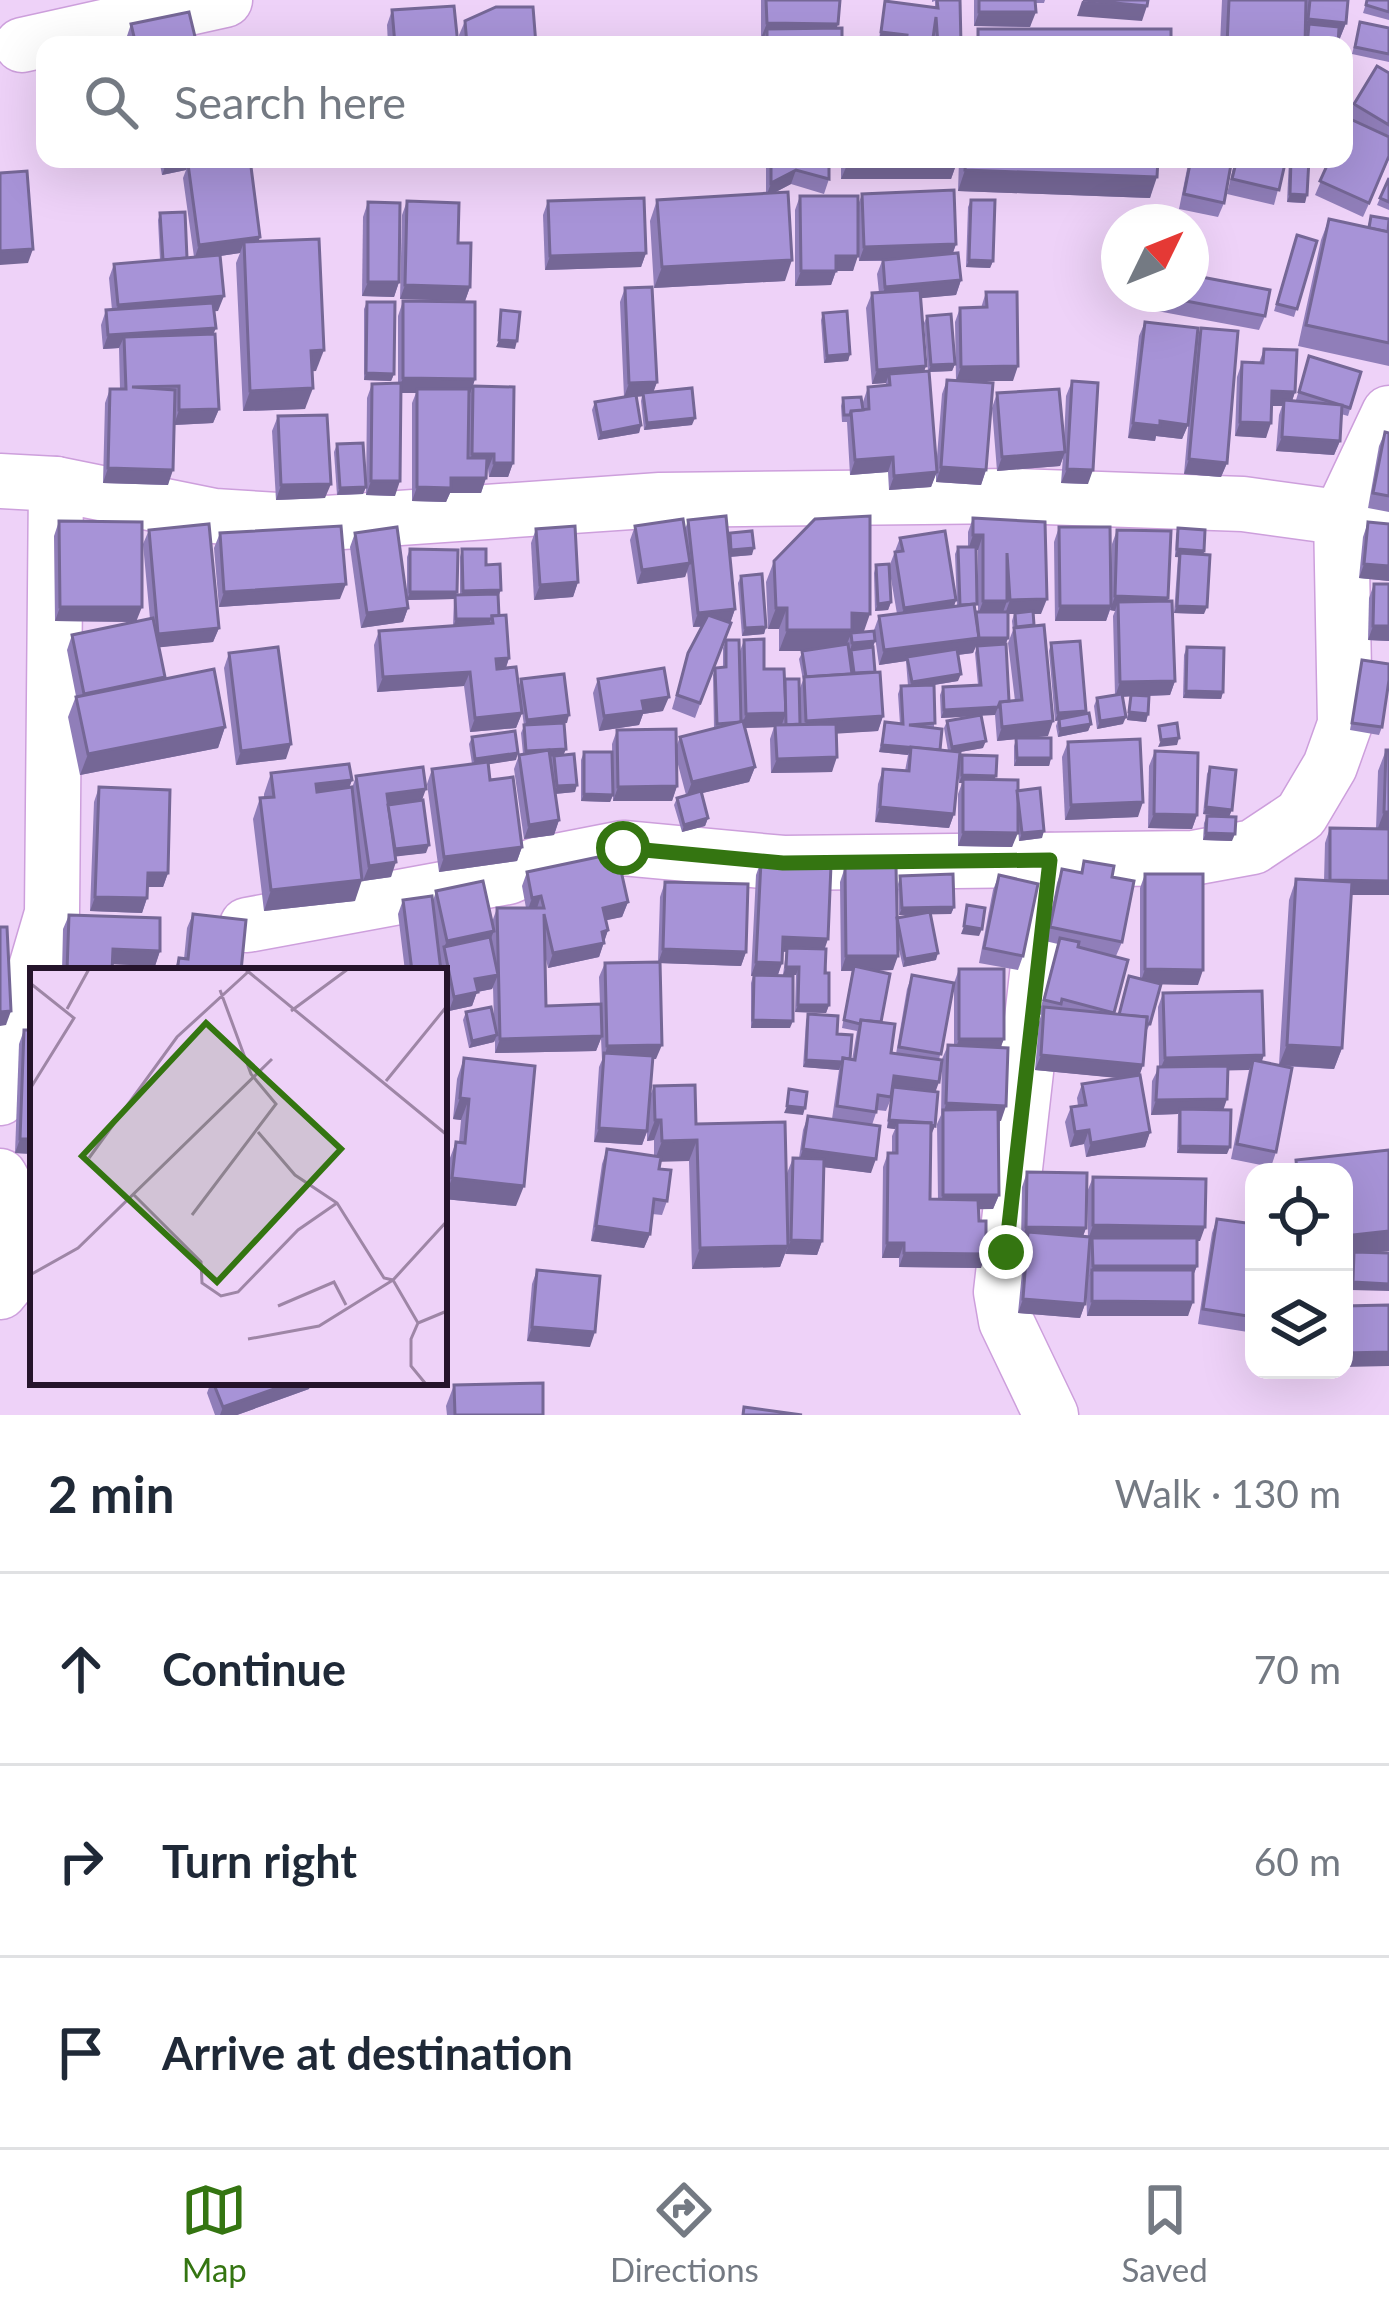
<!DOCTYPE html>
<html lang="en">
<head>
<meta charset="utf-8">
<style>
  :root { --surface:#fff; --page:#f6f6f7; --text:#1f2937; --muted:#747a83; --line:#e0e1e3; --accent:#347511 }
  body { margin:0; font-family:Lato,sans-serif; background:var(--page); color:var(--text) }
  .controls { position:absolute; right:36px; bottom:36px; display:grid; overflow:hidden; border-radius:24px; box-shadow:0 12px 48px #0002 }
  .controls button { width:108px; height:108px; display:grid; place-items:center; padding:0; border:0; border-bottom:3px solid var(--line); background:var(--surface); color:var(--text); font:60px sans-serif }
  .compass { position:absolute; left:1101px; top:204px; width:108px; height:108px; border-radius:50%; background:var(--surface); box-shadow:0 12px 48px #0002; rotate:47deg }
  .stop { position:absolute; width:36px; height:36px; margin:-27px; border:9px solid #347511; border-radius:50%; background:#fff }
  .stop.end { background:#347511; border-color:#fff; box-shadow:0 3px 12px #0008 }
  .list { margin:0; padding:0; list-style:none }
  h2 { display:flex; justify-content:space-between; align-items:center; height:156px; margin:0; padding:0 48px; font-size:51px }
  h2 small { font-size:39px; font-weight:400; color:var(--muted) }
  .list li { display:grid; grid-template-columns:78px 1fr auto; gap:36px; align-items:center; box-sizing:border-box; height:192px; padding:0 48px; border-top:3px solid var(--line) }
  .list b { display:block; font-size:45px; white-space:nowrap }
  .list em { font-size:39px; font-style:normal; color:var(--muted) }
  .icon { flex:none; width:66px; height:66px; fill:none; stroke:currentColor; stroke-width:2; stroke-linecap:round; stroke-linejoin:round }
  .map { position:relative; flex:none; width:1389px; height:1415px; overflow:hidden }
  .search { position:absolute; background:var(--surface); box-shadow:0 12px 48px #0002; left:36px; right:36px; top:36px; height:132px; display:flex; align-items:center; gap:30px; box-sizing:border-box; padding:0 42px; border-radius:24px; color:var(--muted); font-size:45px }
  .sheet { height:732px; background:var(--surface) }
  nav { display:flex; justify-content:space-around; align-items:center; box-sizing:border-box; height:168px; border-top:3px solid var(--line); background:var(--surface); font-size:33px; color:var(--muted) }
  nav a { display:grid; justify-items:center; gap:6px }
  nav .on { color:var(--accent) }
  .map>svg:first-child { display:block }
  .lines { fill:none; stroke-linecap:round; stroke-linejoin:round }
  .minor-casing { stroke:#cd9fdc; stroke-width:57 }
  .minor { stroke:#fff; stroke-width:54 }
  .wall { fill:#907eb9; fill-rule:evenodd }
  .shaded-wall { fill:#756796 }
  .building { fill:#a793d7; stroke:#756796; stroke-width:3 }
  .route { stroke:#347511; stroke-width:15 }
  .inset-road { fill:none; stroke:#9e86a6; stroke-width:3 }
  .view { fill:#347511; fill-opacity:0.15; stroke:#347511; stroke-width:6 }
  .inset-edge { fill:none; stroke:#25142b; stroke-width:6 }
</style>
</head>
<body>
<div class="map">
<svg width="1389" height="1415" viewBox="0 0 1389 1415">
  <rect width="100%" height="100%" fill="#eed2f8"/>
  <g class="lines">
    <!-- minor casing -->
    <g class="minor-casing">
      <g id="minor">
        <polyline points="22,45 225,0"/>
        <polyline points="0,481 56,484 214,516 327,523 660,500 1014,496 1243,504 1389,524"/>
        <polyline points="1050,860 1001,1292 1006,1321 1051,1415"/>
        <polyline points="247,925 508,877 536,865 623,848 783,863 1193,858 1253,847 1301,815 1330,766 1345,724 1341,515 1389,413"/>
        <polyline points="35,971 52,913 56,484"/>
        <polyline points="0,1098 33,977"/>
        <path d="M 0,1176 C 25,1221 39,1249 0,1292"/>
      </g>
    </g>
    <!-- minor -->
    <use href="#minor" class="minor"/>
  </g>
  <!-- wall -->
  <g class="wall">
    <polygon points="761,0 840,0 837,28 842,45 762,45 764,38 761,38"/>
    <polygon points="932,0 964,0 960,0 961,45 935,45 934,32 904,45 904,43 879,39 885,1 935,8 935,1 932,2"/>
    <polygon points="974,0 1045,0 1044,3 1035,3 1030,27 974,26"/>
    <polygon points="1222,0 1348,0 1346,23 1340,38 1338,38 1338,45 1220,45"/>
    <polygon points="1367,0 1389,0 1389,20 1363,13"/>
    <polygon points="392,10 458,45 388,45 387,25"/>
    <polygon points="465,21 536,45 460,45 459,35"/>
    <polygon points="1360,22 1389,28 1389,62 1352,54"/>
    <polygon points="131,24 197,45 128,45 126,39"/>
    <polygon points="1389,73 1389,159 1363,217 1315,195 1354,104"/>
    <polygon points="159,159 221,159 316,371 312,371 305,409 243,411 236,263 240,253 220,256 218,311 214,311 213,334 219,409 213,423 174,425 168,485 103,483 105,403 110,389 120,389 119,348 103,349 101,325 106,310 112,310 109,278 114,264 160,260 158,220 160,213 187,258 194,257 183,178 186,170 162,175"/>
    <polygon points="766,159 829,159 829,179 824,194 791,184 774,193 785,281 654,288 650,221 657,200 766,194"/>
    <polygon points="841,159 956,159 956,165 951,179 841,179"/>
    <polygon points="959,159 1158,159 1150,198 958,191"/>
    <polygon points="1189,159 1232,159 1224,203 1218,217 1179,209"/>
    <polygon points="1235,159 1286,159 1274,205 1227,194"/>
    <polygon points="1289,159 1309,159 1305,203 1287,202"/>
    <polygon points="1389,178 1389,210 1377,205"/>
    <polygon points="862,194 956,244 953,253 961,280 956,295 920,298 924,372 928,371 924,323 927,316 955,364 952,371 929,372 936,469 942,394 947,380 956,380 955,322 960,308 981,308 986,292 1013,381 966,381 986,470 981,485 936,482 936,473 931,487 889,490 888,472 850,475 847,422 842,422 841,406 843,398 863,402 868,387 885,386 886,383 872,384 866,308 872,293 879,293 877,274 882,261 859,261 858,247 853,271 836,271 831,285 795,286 795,210 800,196 858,205"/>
    <polygon points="971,200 993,261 990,268 966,267 968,207"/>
    <polygon points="407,201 458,243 470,287 465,301 400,299 402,215"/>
    <polygon points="548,201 646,253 641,267 545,270 543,215"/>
    <polygon points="368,202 399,282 394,297 362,296 363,217"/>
    <polygon points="1371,216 1389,232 1389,366 1298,346 1321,240 1329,219 1367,228"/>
    <polygon points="1297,235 1317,241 1294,317 1274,311"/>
    <polygon points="625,288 657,382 653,392 692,425 644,430 641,401 642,396 636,397 641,425 639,433 598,440 592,410 595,402 624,397 620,302"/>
    <polygon points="1143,294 1191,294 1265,316 1259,330 1141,308"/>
    <polygon points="403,301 475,379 469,398 473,386 513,463 508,477 489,477 488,469 486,469 486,478 481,493 450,493 446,502 412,501 412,403 416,393 400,393 395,496 366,495 367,398 372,384 398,383 398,316"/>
    <polygon points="367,302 394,374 391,381 364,380 364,309"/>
    <polygon points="823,313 850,354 848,361 824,363 821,320"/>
    <polygon points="1145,322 1196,341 1201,328 1227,463 1221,477 1184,474 1194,360 1188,425 1182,439 1156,436 1155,441 1128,438 1139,336"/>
    <polygon points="1264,349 1295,392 1292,401 1302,402 1296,400 1309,356 1361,372 1348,416 1341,414 1340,441 1334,455 1276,451 1279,415 1282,406 1271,406 1266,438 1235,436 1237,377 1242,362 1259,363"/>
    <polygon points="1072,381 1088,484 1061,483 1063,457 1060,466 997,471 992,408 997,393 1064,441 1066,396"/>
    <polygon points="278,416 325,498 276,500 272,431"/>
    <polygon points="1385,432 1389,433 1389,512 1368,508 1379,446"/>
    <polygon points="337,444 366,487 363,494 337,495 334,452"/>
    <path d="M 973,518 L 1041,614 L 1033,614 L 1048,736 L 1024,738 L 1051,758 L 1049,766 L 1014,766 L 1014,746 L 1016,739 L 997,741 L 995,715 L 981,715 L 983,748 L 960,752 L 959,762 L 962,755 L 995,780 L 1018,791 L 1042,838 L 1019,841 L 1018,828 L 1012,847 L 958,846 L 958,794 L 962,783 L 959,783 L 959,763 L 954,814 L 949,828 L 875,822 L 878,784 L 883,769 L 905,771 L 908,755 L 879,752 L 885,722 L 900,724 L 898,694 L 901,686 L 908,686 L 906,661 L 879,665 L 874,630 L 879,616 L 897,614 L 889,567 L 900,538 L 956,600 L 954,607 L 957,606 L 955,554 L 958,547 L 968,547 L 968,532 ZM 976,550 L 978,550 L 978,612 L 975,611 ZM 1008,614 L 1014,614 L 1012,621 L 1013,630 L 1008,643 L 1015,701 L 1009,701 L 1006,644 L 1008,638 ZM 976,646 L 981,646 L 977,646 L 975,653 L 978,685 L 943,687 L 940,695 L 941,718 L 976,716 L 947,721 L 944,728 L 948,751 L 940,750 L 934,728 L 934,685 L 958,681 L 958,655 L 973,653 Z"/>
    <polygon points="688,520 728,538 730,533 752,555 730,557 735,609 695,718 672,709 688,653 702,627 693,627 687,571 685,577 637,584 630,540 635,526 685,530"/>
    <polygon points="59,521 136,622 150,619 143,544 149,530 219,628 213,642 159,647 165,677 225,727 218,748 80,775 68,717 76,696 67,650 72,635 136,622 55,621 54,536"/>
    <polygon points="1368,522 1389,524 1389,581 1359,578 1363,537"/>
    <polygon points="1059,527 1111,581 1112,544 1117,530 1168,598 1175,681 1170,695 1146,696 1148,714 1146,722 1127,720 1130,696 1122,697 1123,724 1097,729 1094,706 1097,698 1115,695 1113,616 1115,611 1110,610 1106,621 1055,621 1054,542"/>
    <polygon points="1178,528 1204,551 1204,614 1174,613 1178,557 1175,557 1176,535"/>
    <polygon points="536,529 578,582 573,597 534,600 531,543"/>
    <polygon points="220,533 340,599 219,607 214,548"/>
    <polygon points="355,533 408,608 403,622 361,628 350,547"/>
    <polygon points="410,549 457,592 456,595 460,595 460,557 462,549 486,565 498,597 499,616 509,658 506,668 522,713 516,728 470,732 464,686 377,692 374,645 379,631 453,626 454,599 407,600 407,557"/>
    <polygon points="774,561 875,641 873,648 875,672 883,716 878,731 836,733 832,772 771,773 770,739 774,727 744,728 755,767 749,782 702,793 708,818 705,826 682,832 674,805 677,798 686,795 676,757 677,786 672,801 613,801 612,744 617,730 676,747 680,737 714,728 713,675 715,668 723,667 723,648 726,640 739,654 744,640 764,669 800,688 803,680 799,659 803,651 779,651 779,629 768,629 766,582"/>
    <polygon points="876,565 891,602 888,610 875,611 874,573"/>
    <polygon points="741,576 766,627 764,634 742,636 738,583"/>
    <polygon points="1374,584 1389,584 1389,641 1368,640 1369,598"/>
    <polygon points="1051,643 1091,724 1088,731 1058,737 1056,726 1058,720 1055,721 1049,651"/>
    <polygon points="1187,647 1223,692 1221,699 1183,698 1184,655"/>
    <polygon points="229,653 286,759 236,765 224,668"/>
    <polygon points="1362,660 1382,727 1379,735 1350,730"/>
    <polygon points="521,679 567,723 562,723 566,749 563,755 575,792 555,794 559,820 554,835 524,839 514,769 519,755 523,754 521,733 524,726 519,687"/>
    <polygon points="598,679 663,711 643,714 639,725 599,731 593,693"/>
    <polygon points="472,737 516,760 488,764 490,780 522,847 517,861 439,872 427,784 432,769 472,764 469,744"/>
    <polygon points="1068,742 1138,817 1065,820 1062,757"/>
    <polygon points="1386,750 1389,895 1351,895 1342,1048 1334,1069 1281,1066 1276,1152 1271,1167 1231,1159 1249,1070 1228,1070 1223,1110 1227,1154 1177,1153 1178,1114 1151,1115 1152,1081 1159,1067 1158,1007 1163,993 1262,1062 1279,1065 1289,900 1296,879 1324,881 1325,843 1330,828 1376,829 1378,771"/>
    <polygon points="1155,751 1197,815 1192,829 1148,828 1149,766"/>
    <polygon points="584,752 613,795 610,802 581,801 581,760"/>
    <polygon points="1210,767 1229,817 1232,841 1203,840 1204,823 1207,816 1228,817 1203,814 1207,774"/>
    <polygon points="271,773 352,780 349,788 352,788 356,776 422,801 426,853 395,856 391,877 363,881 358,845 355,901 264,911 253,819 260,798 264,798 264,794"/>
    <polygon points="99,787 168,873 163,887 148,887 147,898 142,913 90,911 94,802"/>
    <polygon points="761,861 825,949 829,1005 826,1013 795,1012 796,975 783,975 786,952 783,952 782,963 778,975 790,1028 751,1028 751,983 753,976 751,976 756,875"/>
    <polygon points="1084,861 1112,877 1122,942 1116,956 1114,1014 1118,1014 1140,979 1140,888 1145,874 1198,985 1160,984 1150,1024 1146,1032 1143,1065 1139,1075 1150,1132 1145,1147 1086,1157 1084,1144 1070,1147 1065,1122 1071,1107 1078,1106 1077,1098 1082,1084 1120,1078 1035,1070 1039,1022 1041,1015 1039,1014 1058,944 1045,941 1057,883 1062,869 1080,873"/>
    <path d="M 845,867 L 897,919 L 915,915 L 899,915 L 898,884 L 900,876 L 954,907 L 951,914 L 930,914 L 936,960 L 903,967 L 897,941 L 893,970 L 873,971 L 881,1022 L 891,1053 L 896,1054 L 907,989 L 912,975 L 954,983 L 959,969 L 1001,1047 L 999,1195 L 993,1209 L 979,1209 L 981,1268 L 899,1267 L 899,1258 L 882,1258 L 883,1167 L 888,1153 L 892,1153 L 892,1136 L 895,1129 L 887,1128 L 890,1101 L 886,1111 L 877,1110 L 872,1125 L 871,1173 L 824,1167 L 822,1241 L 817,1255 L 785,1253 L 780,1267 L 692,1269 L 689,1161 L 660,1161 L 659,1169 L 667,1201 L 662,1215 L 652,1214 L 650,1234 L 644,1248 L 591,1241 L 602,1164 L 607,1149 L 654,1156 L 654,1140 L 647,1141 L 647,1132 L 642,1145 L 594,1142 L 599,1067 L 602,1060 L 601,1038 L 596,1051 L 495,1053 L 495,1040 L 494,1042 L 469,1048 L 463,1020 L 466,1012 L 494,1022 L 493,987 L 492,989 L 477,992 L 472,1006 L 449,1011 L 444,985 L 444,971 L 405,971 L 398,914 L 403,900 L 433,901 L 436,891 L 492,922 L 497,908 L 526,908 L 522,886 L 527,872 L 628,902 L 622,917 L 606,920 L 608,930 L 599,957 L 548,968 L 545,955 L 546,1006 L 600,1004 L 599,977 L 605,963 L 658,962 L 660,897 L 665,882 L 746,952 L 741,966 L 660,963 L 656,1059 L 653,1059 L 650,1096 L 654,1086 L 696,1124 L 787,1197 L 787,1173 L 793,1158 L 799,1158 L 803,1130 L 808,1116 L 832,1119 L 839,1070 L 803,1067 L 806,1021 L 808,1014 L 837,1034 L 852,1060 L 857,1031 L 842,1028 L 852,971 L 841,971 L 840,882 ZM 954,985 L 954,1045 L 948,1045 L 942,1059 L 941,1115 L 937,1124 L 938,1199 L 930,1199 L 931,1133 L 935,1126 L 935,1092 L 939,1060 Z"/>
    <polygon points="999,875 1023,956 1018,970 979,963 993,890"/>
    <polygon points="193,914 241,971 174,971 179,958 184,959 187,928"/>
    <polygon points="69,915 160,951 155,966 112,964 112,971 62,971 63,929"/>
    <polygon points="24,1030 33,1030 33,1154 15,1153 19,1044"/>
    <polygon points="464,1058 516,1206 444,1199 448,1163 456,1142 459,1142 461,1120 453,1119 457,1079"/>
    <polygon points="1389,1150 1389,1251 1374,1252 1351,1290 1353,1255 1344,1256 1344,1172 1292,1172 1296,1160"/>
    <polygon points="1027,1172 1086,1228 1083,1236 1088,1237 1087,1192 1093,1177 1200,1241 1197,1241 1197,1266 1193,1276 1188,1316 1087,1316 1086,1286 1085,1304 1080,1318 1018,1313 1025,1242 1021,1242 1022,1187"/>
    <polygon points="1217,1219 1254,1224 1254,1333 1198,1324 1212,1233"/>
    <polygon points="537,1270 590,1347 527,1341 532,1284"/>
    <polygon points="211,1382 311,1382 309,1389 237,1415 215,1415 207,1393"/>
    <polygon points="454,1385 543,1415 447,1415 446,1406"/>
  </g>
  <!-- shaded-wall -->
  <g class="shaded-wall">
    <polygon points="1082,1 1147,6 1142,21 1077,16"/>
    <polygon points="979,12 1036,12 1030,27 974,26"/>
    <polygon points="1308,19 1346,23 1340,38 1308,34 1309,24 1305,34 1302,33"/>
    <polygon points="767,23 838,24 833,38 767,29 764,38 761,38"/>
    <polygon points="881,32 907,35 904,43 879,39"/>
    <polygon points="205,159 221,159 188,164 186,170 162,175 165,167"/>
    <polygon points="847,165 956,165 951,179 841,179"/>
    <polygon points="796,170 791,184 766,197 771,183"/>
    <polygon points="965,170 1157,177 1150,198 958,191"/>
    <polygon points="1290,194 1307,195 1305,203 1287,202"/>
    <polygon points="260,237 255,251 244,242 240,253 194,260 199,245"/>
    <polygon points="956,244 951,258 859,261 864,247"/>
    <polygon points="33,249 28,263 0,265 0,251"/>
    <polygon points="646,253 641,267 545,270 550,256"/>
    <polygon points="836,256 858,256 853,271 831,271"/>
    <polygon points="792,260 785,281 654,288 662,267"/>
    <polygon points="969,260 993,261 990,268 966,267"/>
    <polygon points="801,271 836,271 831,285 795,286"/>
    <polygon points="961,280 956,295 880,302 885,287"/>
    <polygon points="368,282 399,282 394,297 362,296"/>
    <polygon points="405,285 470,287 465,301 400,299"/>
    <polygon points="224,296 218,311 113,320 118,305"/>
    <polygon points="216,328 210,342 124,337 119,348 103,349 108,335"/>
    <polygon points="499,340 517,341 515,349 496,347"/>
    <polygon points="324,350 316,371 303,372 311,351"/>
    <polygon points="850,354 848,361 824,363 827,356"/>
    <polygon points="955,364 952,371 928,372 931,365"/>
    <polygon points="926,366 921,381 889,374 886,383 872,384 877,370"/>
    <polygon points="1018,366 1013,381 956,381 961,367"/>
    <polygon points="366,373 394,374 391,381 364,380"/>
    <polygon points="403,378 475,379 470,394 417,393 417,389 416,393 397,393"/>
    <polygon points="657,382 652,396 624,397 629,383"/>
    <polygon points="313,388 305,409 243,411 250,391"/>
    <polygon points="1272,391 1295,392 1290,407 1284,400 1282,406 1267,406"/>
    <polygon points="219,409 213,423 174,425 179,410"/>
    <polygon points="695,418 692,425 644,430 647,423"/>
    <polygon points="1160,421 1188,425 1182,439 1156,436 1155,441 1128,438 1133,423"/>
    <polygon points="1240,422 1271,423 1266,438 1235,436"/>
    <polygon points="641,425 639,433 598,440 601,433"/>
    <polygon points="1282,437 1340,441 1334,455 1276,451"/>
    <polygon points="1065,452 1060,466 997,471 1002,457"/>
    <polygon points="472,454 494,454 488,469 467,468"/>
    <polygon points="893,457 888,472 850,475 855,460"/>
    <polygon points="1189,459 1227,463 1221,477 1184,474"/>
    <polygon points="494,463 513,463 508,477 489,477"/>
    <polygon points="941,467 986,470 981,485 936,482"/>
    <polygon points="108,468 173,470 168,485 103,483"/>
    <polygon points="1067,469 1093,470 1088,484 1061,483"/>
    <polygon points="937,472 931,487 889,490 894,476"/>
    <polygon points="451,478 486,478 481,493 450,493 446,502 412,501 417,487"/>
    <polygon points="371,481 400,481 395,496 366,495"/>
    <polygon points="331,484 325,498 276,500 281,485"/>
    <polygon points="366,487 363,494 337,495 340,488"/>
    <polygon points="973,535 983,535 978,550 968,550"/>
    <polygon points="754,548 752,555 728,557 731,550"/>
    <polygon points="1177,549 1204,551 1202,559 1175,557"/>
    <polygon points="690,563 685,577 637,584 642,570"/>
    <polygon points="1364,564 1389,566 1389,581 1359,578"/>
    <polygon points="578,582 573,597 534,600 540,585"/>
    <polygon points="346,584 340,599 219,607 224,592"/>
    <polygon points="501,590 498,597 460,598 463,591"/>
    <polygon points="410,592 457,592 454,599 407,600"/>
    <polygon points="1115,596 1168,598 1163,613 1118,602 1115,611 1110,610"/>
    <polygon points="1047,599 1041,614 1005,614 1010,600"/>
    <polygon points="956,600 951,614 899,622 904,608"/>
    <polygon points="983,601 1007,601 1002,615 978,615"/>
    <polygon points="891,602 888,610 875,611 878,604"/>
    <polygon points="1060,606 1111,606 1106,621 1055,621"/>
    <polygon points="1177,606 1207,607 1204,614 1174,613"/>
    <polygon points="60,607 142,607 136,622 55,621"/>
    <polygon points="408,608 403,622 361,628 367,613"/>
    <polygon points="776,608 787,608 779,629 768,629"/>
    <polygon points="735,609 730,624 693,627 698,613"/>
    <polygon points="852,613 870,614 863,634 851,634 844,651 779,651 787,630"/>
    <polygon points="456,619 491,619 488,626 453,627"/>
    <polygon points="1373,626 1389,626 1389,641 1368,640"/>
    <polygon points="766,627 764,634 742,636 745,628"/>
    <polygon points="219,628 213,642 153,648 158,634"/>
    <polygon points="975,638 1008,638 1005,645 976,646 973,653 908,661 907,657 906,661 879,665 884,650"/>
    <polygon points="875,641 872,649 850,651 852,643"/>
    <polygon points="509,658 504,673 491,673 496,659"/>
    <polygon points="470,672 464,686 377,692 383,677"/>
    <polygon points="961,674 958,681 909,689 912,682"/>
    <polygon points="1175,681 1170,695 1115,697 1120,682"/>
    <polygon points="1186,691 1223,692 1221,699 1183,698"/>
    <polygon points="669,697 663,711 643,714 639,725 599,731 604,716 642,701"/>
    <polygon points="998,707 995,715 941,718 944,710"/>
    <polygon points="1086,711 1084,718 1055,721 1058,713"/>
    <polygon points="1129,712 1148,714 1146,722 1127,720"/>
    <polygon points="522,713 516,728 470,732 475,718"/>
    <polygon points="786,713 781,727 741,728 746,714"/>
    <polygon points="569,715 567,723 524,727 527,720"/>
    <polygon points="883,716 878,731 801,736 806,721"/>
    <polygon points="1126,717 1123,724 1097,729 1100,721"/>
    <polygon points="1053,721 1048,736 997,741 1002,727"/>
    <polygon points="1091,724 1088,731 1058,737 1060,729"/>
    <polygon points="225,727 218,748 80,775 88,754"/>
    <polygon points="1179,738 1177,745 1158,747 1161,740"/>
    <polygon points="986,741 983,748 949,754 952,747"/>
    <polygon points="291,744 286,759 236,765 241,751"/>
    <polygon points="882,745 911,748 908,755 879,752"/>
    <polygon points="566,749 563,756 523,758 526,751"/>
    <polygon points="518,753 516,760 472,767 475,759"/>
    <polygon points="837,757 832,772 771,773 777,759"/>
    <polygon points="1017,758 1051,758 1049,766 1014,766"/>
    <polygon points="755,767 749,782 686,797 692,782"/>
    <polygon points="962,775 996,776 993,783 959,783"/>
    <polygon points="352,780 344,801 309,804 316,784"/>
    <polygon points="577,785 575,792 554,794 557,786"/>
    <polygon points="677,786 672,801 613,801 618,787"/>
    <polygon points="426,789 421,803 381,809 387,794"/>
    <polygon points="584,794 613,795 610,802 581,801"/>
    <polygon points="1143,802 1138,817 1065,820 1071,805"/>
    <polygon points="880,807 954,814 949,828 875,822"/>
    <polygon points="1206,807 1232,810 1229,817 1203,814"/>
    <polygon points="1384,812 1389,812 1389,833 1376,833"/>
    <polygon points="1154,814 1197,815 1192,829 1148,828"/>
    <polygon points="708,818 705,826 682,832 684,825"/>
    <polygon points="559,820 554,835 524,839 529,825"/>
    <polygon points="1044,831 1042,838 1019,841 1022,833"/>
    <polygon points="963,832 1018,833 1012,847 958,846"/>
    <polygon points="1206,833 1235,834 1232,841 1203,840"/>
    <polygon points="429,845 426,853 392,857 395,849"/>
    <polygon points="522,847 517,861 439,872 444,857"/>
    <polygon points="396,862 391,877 363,881 369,866"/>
    <polygon points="148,873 168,873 163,887 143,887"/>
    <polygon points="362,880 355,901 264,911 271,890"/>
    <polygon points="1330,880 1389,881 1389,895 1324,895"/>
    <polygon points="541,896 536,911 527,912 532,898"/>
    <polygon points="95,897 147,898 142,913 90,911"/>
    <polygon points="628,902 622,917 598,922 603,908"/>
    <polygon points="954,907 951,914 899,915 902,908"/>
    <polygon points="964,926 982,929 979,936 961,934"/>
    <polygon points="608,930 599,957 548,968 553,953"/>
    <polygon points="494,931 488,945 444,947 447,941"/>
    <polygon points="783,937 828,939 823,954 778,951"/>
    <polygon points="113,949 160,951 155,966 107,964"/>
    <polygon points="663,949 746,952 741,966 658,963"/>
    <polygon points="938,953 936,960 903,967 905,959"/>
    <polygon points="846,956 898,956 893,970 841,971"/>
    <polygon points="756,962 782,963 777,977 751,976"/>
    <polygon points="786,967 799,967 796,975 783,975"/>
    <polygon points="1145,969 1203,970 1198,985 1140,984"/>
    <polygon points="498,975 492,989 477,992 472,1006 449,1011 454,997 475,979"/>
    <polygon points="798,1005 829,1005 826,1013 795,1012"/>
    <polygon points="11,1011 6,1025 0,1026 0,1012"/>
    <polygon points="753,1020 793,1021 790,1028 751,1028"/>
    <polygon points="497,1035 494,1042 469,1048 472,1041"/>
    <polygon points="602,1036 596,1051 495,1053 500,1039"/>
    <polygon points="959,1039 1004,1039 998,1054 954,1053"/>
    <polygon points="662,1045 656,1059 604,1061 607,1046"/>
    <polygon points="1287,1045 1342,1048 1334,1069 1279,1065"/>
    <polygon points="1041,1055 1143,1065 1138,1080 1035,1070"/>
    <polygon points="1264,1055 1259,1070 1253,1060 1249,1070 1159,1072 1165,1058"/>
    <polygon points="806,1060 842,1062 839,1070 803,1067"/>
    <polygon points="894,1076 939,1082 934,1096 888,1090"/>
    <polygon points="460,1098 469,1099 461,1120 453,1119"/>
    <polygon points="1227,1099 1222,1114 1180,1109 1178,1114 1151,1115 1156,1100"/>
    <polygon points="946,1103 1006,1106 1001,1121 943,1117"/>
    <polygon points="787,1106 805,1108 803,1115 784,1113"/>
    <polygon points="655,1120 661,1120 654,1140 647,1141"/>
    <polygon points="889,1120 935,1126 932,1133 897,1129 897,1122 895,1129 887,1128"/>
    <polygon points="599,1128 647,1131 642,1145 594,1142"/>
    <polygon points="1089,1130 1084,1144 1070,1147 1075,1132"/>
    <polygon points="1150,1132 1145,1147 1086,1157 1091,1143"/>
    <polygon points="20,1139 33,1139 33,1154 15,1153"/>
    <polygon points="697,1140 689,1161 654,1162 662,1141"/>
    <polygon points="1180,1146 1230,1147 1227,1154 1177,1153"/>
    <polygon points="803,1149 876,1159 871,1173 798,1164"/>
    <polygon points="452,1178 524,1186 516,1206 444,1199"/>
    <polygon points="943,1195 999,1195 993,1209 938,1210"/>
    <polygon points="1093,1225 1205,1227 1200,1241 1088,1240"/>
    <polygon points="596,1226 650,1234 644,1248 591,1241"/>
    <polygon points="1026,1227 1086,1228 1081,1242 1028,1232 1025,1242 1021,1242"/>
    <polygon points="1389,1231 1389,1251 1344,1256 1344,1236"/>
    <polygon points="791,1240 822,1241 817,1255 785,1254"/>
    <polygon points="887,1243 904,1243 899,1258 882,1258"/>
    <polygon points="788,1246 780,1267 692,1269 700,1248"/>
    <polygon points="904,1253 986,1254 981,1268 899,1267"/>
    <polygon points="1093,1266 1197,1266 1191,1280 1092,1270 1088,1280"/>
    <polygon points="1353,1282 1389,1284 1389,1291 1351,1290"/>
    <polygon points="1023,1299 1085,1304 1080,1318 1018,1313"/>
    <polygon points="1092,1301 1193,1302 1188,1316 1087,1316"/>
    <polygon points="532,1327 595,1332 590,1347 527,1341"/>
    <polygon points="1389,1352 1389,1366 1344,1367 1344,1353"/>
    <polygon points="294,1382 311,1382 309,1389 237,1415 220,1415 223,1407"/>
  </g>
  <!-- building -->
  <g class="building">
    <polygon points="766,0 840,0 838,24 767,23"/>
    <polygon points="937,0 960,0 961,45 938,45 936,17 932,45 906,45 907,35 881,32 885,1 938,8"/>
    <polygon points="979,0 1035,0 1036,12 979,12"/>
    <polygon points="1083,0 1148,0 1147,6"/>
    <polygon points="1229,0 1306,0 1305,45 1227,45"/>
    <polygon points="1310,0 1348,0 1346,23 1308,19"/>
    <polygon points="1367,0 1389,0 1389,12 1366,5"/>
    <polygon points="454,6 458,45 395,45 392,10"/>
    <polygon points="496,7 533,7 536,45 467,45 465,21"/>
    <polygon points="189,12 197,45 136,45 131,24"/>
    <polygon points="1360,22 1389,28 1389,54 1355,47"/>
    <polygon points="1309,24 1339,27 1338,45 1307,45"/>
    <polygon points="842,28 842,45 767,45 767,29"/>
    <rect x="978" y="29" width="193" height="16"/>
    <polygon points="854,40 901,45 854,45"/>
    <polygon points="1377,66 1389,73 1389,125 1354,104"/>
    <polygon points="1348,118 1389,137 1389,156 1369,203 1320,181 1330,159 1344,159 1344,126"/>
    <polygon points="163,159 205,159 165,167"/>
    <polygon points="227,159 250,159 260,237 199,245 188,164"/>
    <polygon points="771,159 829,159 829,179 796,170 771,183"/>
    <polygon points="846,159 956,159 956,165 847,165"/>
    <polygon points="966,159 1158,159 1157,177 965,170"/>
    <polygon points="1191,159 1232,159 1224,203 1184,194"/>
    <polygon points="1237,159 1286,159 1279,190 1232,179"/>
    <polygon points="1291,159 1309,159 1307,195 1290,194"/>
    <polygon points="27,171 33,249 0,251 0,173"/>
    <polygon points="1389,178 1389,202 1380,198"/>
    <polygon points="954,190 956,244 864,247 862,194"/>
    <polygon points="788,192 792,260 662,267 657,200"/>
    <polygon points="800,196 858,196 858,256 836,256 836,271 801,271"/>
    <polygon points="644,198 646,253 550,256 548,201"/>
    <polygon points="971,200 995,200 993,261 969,260"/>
    <polygon points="407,201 459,203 458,243 471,243 470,287 405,285"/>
    <polygon points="368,202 400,203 399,282 368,282"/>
    <polygon points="1137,210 1170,213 1169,222 1136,222"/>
    <polygon points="185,212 187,258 163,260 160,213"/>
    <polygon points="1371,216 1389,219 1388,232 1369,228"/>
    <polygon points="1329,219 1389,232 1389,343 1306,325"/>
    <polygon points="1297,235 1317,241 1297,309 1277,304"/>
    <polygon points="319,239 324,350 311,351 313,388 250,391 244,242"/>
    <polygon points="958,253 961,280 885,287 883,260"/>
    <polygon points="220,255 224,296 118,305 114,264"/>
    <polygon points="1191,275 1270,290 1265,316 1149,294 1191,294"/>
    <polygon points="652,287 657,382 629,383 625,288"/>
    <polygon points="920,290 926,366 877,370 872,293"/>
    <polygon points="986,292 1017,292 1018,366 961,367 960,308 987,307"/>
    <polygon points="403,301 475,302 475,379 403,378"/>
    <polygon points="367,302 395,302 394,374 366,373"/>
    <polygon points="213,303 216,328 108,335 106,310"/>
    <polygon points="501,310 520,312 517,341 499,340"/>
    <polygon points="847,311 850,354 827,356 823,313"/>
    <polygon points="951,314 955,364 931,365 927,316"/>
    <polygon points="1145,322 1198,328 1188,425 1160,421 1160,426 1133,423"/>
    <polygon points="1201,328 1238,331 1227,463 1189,459"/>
    <polygon points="215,334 219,409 179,410 179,386 132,387 175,390 173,470 108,468 110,389 126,389 124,337"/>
    <polygon points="1264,349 1297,350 1295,392 1272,391 1271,423 1240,422 1242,362 1263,363"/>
    <polygon points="1309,356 1361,372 1350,408 1299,392"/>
    <polygon points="929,371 937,472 894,476 893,457 855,460 851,411 869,409 868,387 890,385 889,374"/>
    <polygon points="947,380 993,383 986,470 941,467"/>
    <polygon points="1072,381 1098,383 1093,470 1067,469"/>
    <polygon points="401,383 400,481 371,481 372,384"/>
    <polygon points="473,386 514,387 513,463 494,463 494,454 472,454"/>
    <polygon points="692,388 695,418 647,423 643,393"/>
    <polygon points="417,389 469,389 468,458 487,458 486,478 451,478 451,488 417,487"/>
    <polygon points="1059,389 1065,452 1002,457 997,393"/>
    <polygon points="636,395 641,425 601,433 595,402"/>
    <polygon points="861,397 863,410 851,411 850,415 844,415 843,398"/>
    <polygon points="1284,400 1342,405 1340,441 1282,437"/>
    <polygon points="327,415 331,484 281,485 278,416"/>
    <polygon points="1385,432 1389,433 1389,496 1373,493"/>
    <polygon points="363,443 366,487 340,488 337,444"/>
    <polygon points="726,516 735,609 698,613 688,520"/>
    <polygon points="870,516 870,614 852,613 852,630 787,630 787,608 776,608 774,561 815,519"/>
    <polygon points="973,518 1045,522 1047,599 1010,600 1007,553 1007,601 983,601 983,535 973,535"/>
    <polygon points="683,519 690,563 642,570 635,526"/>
    <polygon points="59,521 142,522 142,607 60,607"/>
    <polygon points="1368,522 1389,524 1389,566 1364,564"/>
    <polygon points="209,524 219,628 158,634 149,530"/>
    <polygon points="341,526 346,584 224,592 220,533"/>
    <polygon points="575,526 578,582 540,585 536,529"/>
    <polygon points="397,527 408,608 367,613 355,533"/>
    <polygon points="1059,527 1110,527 1111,606 1060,606"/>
    <polygon points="1178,528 1205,530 1204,551 1177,549"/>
    <polygon points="1117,530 1171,531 1168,598 1115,596"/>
    <polygon points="752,531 754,548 731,550 730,533"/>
    <polygon points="945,531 956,600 904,608 895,552 903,551 900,538"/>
    <polygon points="958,547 976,547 977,604 960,605"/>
    <polygon points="410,549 458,550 457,592 410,592"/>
    <polygon points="462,549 486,549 486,565 500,564 501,590 463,591"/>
    <polygon points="1180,553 1210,555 1207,607 1177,606"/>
    <polygon points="889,564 891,602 878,604 876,565"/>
    <polygon points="762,574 766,627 745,628 741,576"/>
    <polygon points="1374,584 1389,584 1389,626 1373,626"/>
    <polygon points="498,594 499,616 492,616 492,619 456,619 455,595"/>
    <polygon points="1172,601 1175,681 1120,682 1118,602"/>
    <polygon points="974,604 979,638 884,650 879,616"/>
    <polygon points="1033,611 1034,625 1016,627 1015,613"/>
    <polygon points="976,612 1008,612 1008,638 979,638"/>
    <polygon points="506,615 509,658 496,659 497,669 516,667 522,713 475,718 470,672 383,677 379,631 493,623 492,616"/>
    <polygon points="708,615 731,623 700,703 677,695 688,653"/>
    <polygon points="153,618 165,677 84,694 72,635"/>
    <polygon points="1044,625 1053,721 1002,727 1000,702 1022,700 1014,628"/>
    <polygon points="874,631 875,641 852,643 851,633"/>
    <polygon points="764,639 764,669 784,669 786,713 746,714 744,640"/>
    <polygon points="726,640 739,640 741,722 717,724 715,668 726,667"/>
    <polygon points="1080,641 1086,711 1058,713 1051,643"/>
    <polygon points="848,644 852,674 806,677 802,651"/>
    <polygon points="1006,644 1009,701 1000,702 998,707 944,710 943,687 981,685 977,646"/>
    <polygon points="278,647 291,744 241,751 229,653"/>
    <polygon points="873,647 875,672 854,673 851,650"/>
    <polygon points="1187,647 1224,648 1223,692 1186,691"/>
    <polygon points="957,649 961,674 912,682 907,657"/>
    <polygon points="1362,660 1389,664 1389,680 1382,727 1352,723"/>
    <polygon points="664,668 669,697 642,701 644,711 604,716 598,679"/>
    <polygon points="214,669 225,727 88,754 76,697"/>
    <polygon points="880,672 883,716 806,721 804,677"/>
    <polygon points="564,674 569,715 527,720 521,679"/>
    <polygon points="785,679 799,679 800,724 786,725"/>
    <polygon points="934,685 935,723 909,725 942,729 940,750 882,745 885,722 903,724 901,686"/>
    <polygon points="1122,694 1126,717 1100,721 1097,698"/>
    <polygon points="1131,695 1149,696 1148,714 1129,712"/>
    <polygon points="1089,713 1091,724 1060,729 1059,719"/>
    <polygon points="981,715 986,741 952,747 947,721"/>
    <polygon points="743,721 755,767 692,782 680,737"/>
    <polygon points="564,723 566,749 526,751 524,725"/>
    <polygon points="1177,723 1179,738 1161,740 1159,726"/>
    <polygon points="836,724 837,757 777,759 775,725"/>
    <polygon points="676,729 677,786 618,787 617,730"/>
    <polygon points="515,731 518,753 475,759 472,737"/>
    <polygon points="1016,738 1051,738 1051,758 1017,758"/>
    <polygon points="1140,739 1143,802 1071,805 1068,742"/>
    <polygon points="911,747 960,752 954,814 880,807 883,769 909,771"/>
    <polygon points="549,750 559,820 529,825 519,755"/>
    <polygon points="1386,750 1389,750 1389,812 1384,812"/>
    <polygon points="1155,751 1198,753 1197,815 1154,814"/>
    <polygon points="584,752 612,752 613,795 584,794"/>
    <polygon points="574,754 577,785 557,786 554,756"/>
    <polygon points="962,755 997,756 996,776 962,775"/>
    <polygon points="488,762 490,780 513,777 522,847 444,857 432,769"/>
    <polygon points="349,764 352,780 316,784 317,792 352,787 362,880 271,890 260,798 274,797 271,773"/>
    <polygon points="423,767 426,789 387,794 396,862 369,866 356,776"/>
    <polygon points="1210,767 1236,770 1232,810 1206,807"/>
    <polygon points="963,779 1018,780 1018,833 963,832"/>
    <polygon points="99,787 170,790 168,873 148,873 147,898 95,897"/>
    <polygon points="1040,788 1044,831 1022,833 1017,791"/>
    <polygon points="701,791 708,818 684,825 677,798"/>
    <polygon points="423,800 429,845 395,849 388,805"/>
    <polygon points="1207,816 1236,817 1235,834 1206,833"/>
    <polygon points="1330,828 1389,829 1389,881 1330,880"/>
    <polygon points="617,853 628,902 603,908 608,930 602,932 604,943 553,953 544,914 546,1006 601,1004 602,1036 500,1039 497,908 544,908 541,896 532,898 527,872"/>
    <polygon points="761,861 831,865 828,939 783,937 782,963 756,962"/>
    <polygon points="1084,861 1114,866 1112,877 1134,881 1122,942 1050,927 1062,869 1082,873"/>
    <polygon points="845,867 896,867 898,956 846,956"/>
    <polygon points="953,874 954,907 902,908 900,876"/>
    <polygon points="1145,874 1203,874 1203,970 1145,969"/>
    <polygon points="999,875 1038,884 1023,956 984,948"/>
    <polygon points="1296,879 1352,882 1342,1048 1287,1045"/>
    <polygon points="483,881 494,931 447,941 436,891"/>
    <polygon points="665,882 748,884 746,952 663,949"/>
    <polygon points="432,896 441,971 412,971 403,900"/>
    <polygon points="967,905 985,908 982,929 964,926"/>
    <polygon points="930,912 938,953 905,959 897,918"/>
    <polygon points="193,914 246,920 241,971 177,971 179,958 188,959"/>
    <polygon points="69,915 160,918 160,951 113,949 112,971 67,971"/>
    <polygon points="0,927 7,927 11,1011 0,1012"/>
    <polygon points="490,937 498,975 475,979 478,992 454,997 444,947"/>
    <polygon points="1060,938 1079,942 1078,947 1128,960 1114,1013 1062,999 1061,1004 1044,1000"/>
    <polygon points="787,948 826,949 825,973 829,973 829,1005 798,1005 799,967 786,967"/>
    <polygon points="660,962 662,1045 607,1046 605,963"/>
    <polygon points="854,966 890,974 881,1022 861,1020 860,1024 844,1020"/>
    <rect x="959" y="969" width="45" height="70"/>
    <polygon points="754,975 793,976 793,1021 753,1020"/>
    <polygon points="912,975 954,983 941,1054 899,1047"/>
    <polygon points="1129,976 1161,984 1150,1024 1147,1024 1147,1017 1119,1015"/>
    <polygon points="1262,991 1264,1055 1165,1058 1163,993"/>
    <polygon points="491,1007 497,1035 472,1041 466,1012"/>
    <polygon points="1044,1007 1147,1017 1143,1065 1041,1055"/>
    <polygon points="808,1014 838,1016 837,1034 852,1035 850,1059 843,1058 843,1062 806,1060"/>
    <polygon points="861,1020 895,1024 891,1053 942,1060 939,1082 894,1076 891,1097 878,1095 876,1112 837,1106 843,1058 855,1060"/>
    <polygon points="24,1030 33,1030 33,1139 20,1139"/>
    <polygon points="948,1045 1008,1048 1006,1106 946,1103"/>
    <polygon points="604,1053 653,1056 647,1131 599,1128"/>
    <polygon points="464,1058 535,1066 524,1186 452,1178 456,1142 465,1143 469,1099 460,1098"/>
    <polygon points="1253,1060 1292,1068 1276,1152 1237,1144"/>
    <polygon points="1228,1066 1227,1099 1156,1100 1158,1067"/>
    <polygon points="1140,1075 1150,1132 1091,1143 1089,1130 1075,1132 1071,1107 1086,1105 1082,1084"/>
    <polygon points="695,1085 696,1124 785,1122 788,1246 700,1248 697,1140 662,1141 661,1120 655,1120 654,1086"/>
    <polygon points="893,1087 938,1092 935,1126 931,1125 931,1123 889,1120"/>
    <polygon points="789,1089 807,1092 805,1108 787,1106"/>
    <polygon points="998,1109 999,1195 943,1195 943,1110"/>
    <polygon points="1180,1109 1231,1110 1230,1147 1180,1146"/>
    <polygon points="808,1116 880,1126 876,1159 803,1149"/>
    <polygon points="897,1122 931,1123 930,1199 978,1200 979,1221 986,1221 986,1254 904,1253 904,1243 887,1243 888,1153 897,1153"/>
    <polygon points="607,1149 661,1157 659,1169 671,1170 667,1201 654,1199 650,1234 596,1226"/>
    <polygon points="1389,1150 1389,1231 1344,1236 1344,1172 1297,1172 1296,1160"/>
    <polygon points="793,1158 824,1159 822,1241 791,1240"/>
    <polygon points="1027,1172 1087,1173 1086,1228 1026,1227"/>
    <polygon points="1093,1177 1206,1179 1205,1227 1093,1225"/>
    <polygon points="1217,1219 1254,1224 1254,1317 1203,1309"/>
    <polygon points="1028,1232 1090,1237 1085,1304 1023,1299"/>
    <polygon points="1092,1238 1197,1238 1197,1266 1093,1266"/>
    <polygon points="1354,1252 1389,1253 1389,1284 1353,1282"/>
    <polygon points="537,1270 600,1276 595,1332 532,1327"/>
    <polygon points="1092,1270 1193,1270 1193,1302 1092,1301"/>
    <polygon points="1389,1305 1389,1352 1344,1353 1344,1306"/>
    <polygon points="213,1382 294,1382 223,1407"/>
    <polygon points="543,1383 543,1415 455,1415 454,1385"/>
    <polygon points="744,1407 802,1415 743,1415"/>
  </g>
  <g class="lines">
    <!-- route -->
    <polyline class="route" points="623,848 783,863 1050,860 1006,1252"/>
  </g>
  <!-- overview -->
  <g transform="translate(30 968)">
    <rect width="417" height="417" fill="#eed2f8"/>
    <path class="inset-road" d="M 215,1 L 417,167M 0,15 L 44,50 L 0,121M 37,41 L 59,1M 261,43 L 318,1M 356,113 L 417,38M 228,164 L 265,207 L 307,235 L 354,310 L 363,312 L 417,253M 59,190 L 147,69 L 218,4M 103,226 L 171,294 L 172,315 L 191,328 L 208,324 L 268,262 L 307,235M 162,247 L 246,136 L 221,106 L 190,22M 0,307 L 48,280 L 242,91M 248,338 L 304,314 L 316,337M 218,371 L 289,358 L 363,312 L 388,355M 395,415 L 381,398 L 381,371 L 388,355 L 417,343"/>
    <path class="view" d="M 176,55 L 311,181 L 187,314 L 52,188 Z"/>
    <rect width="417" height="417" class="inset-edge"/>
  </g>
</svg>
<div class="controls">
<button><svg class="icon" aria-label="locate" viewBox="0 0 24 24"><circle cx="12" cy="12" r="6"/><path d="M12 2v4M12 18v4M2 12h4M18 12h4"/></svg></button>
<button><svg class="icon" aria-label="layers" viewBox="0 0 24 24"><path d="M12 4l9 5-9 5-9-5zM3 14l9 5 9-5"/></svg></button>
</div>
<svg class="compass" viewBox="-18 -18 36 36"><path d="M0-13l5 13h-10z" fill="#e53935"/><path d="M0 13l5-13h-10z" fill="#747a83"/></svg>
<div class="stop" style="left:623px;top:848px"></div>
<div class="stop end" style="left:1006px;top:1252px"></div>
<div class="search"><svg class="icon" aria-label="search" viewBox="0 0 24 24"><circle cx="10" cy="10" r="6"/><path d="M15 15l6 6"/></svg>Search here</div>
</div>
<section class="sheet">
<h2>2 min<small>Walk · 130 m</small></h2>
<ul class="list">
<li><svg class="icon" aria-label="ahead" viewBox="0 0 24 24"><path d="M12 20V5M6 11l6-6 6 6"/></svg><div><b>Continue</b></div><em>70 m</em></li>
<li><svg class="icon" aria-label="right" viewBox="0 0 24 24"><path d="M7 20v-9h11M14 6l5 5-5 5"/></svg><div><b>Turn right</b></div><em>60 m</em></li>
<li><svg class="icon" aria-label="arrive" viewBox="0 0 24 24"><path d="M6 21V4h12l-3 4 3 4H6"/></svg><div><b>Arrive at destination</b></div></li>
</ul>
</section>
<nav>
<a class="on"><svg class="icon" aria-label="map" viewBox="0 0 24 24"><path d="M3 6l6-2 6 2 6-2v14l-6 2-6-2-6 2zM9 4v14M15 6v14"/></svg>Map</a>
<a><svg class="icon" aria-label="directions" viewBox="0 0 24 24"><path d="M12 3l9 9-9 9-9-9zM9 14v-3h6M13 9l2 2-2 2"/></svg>Directions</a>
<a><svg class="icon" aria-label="saved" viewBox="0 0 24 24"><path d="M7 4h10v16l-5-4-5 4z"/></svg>Saved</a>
</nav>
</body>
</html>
